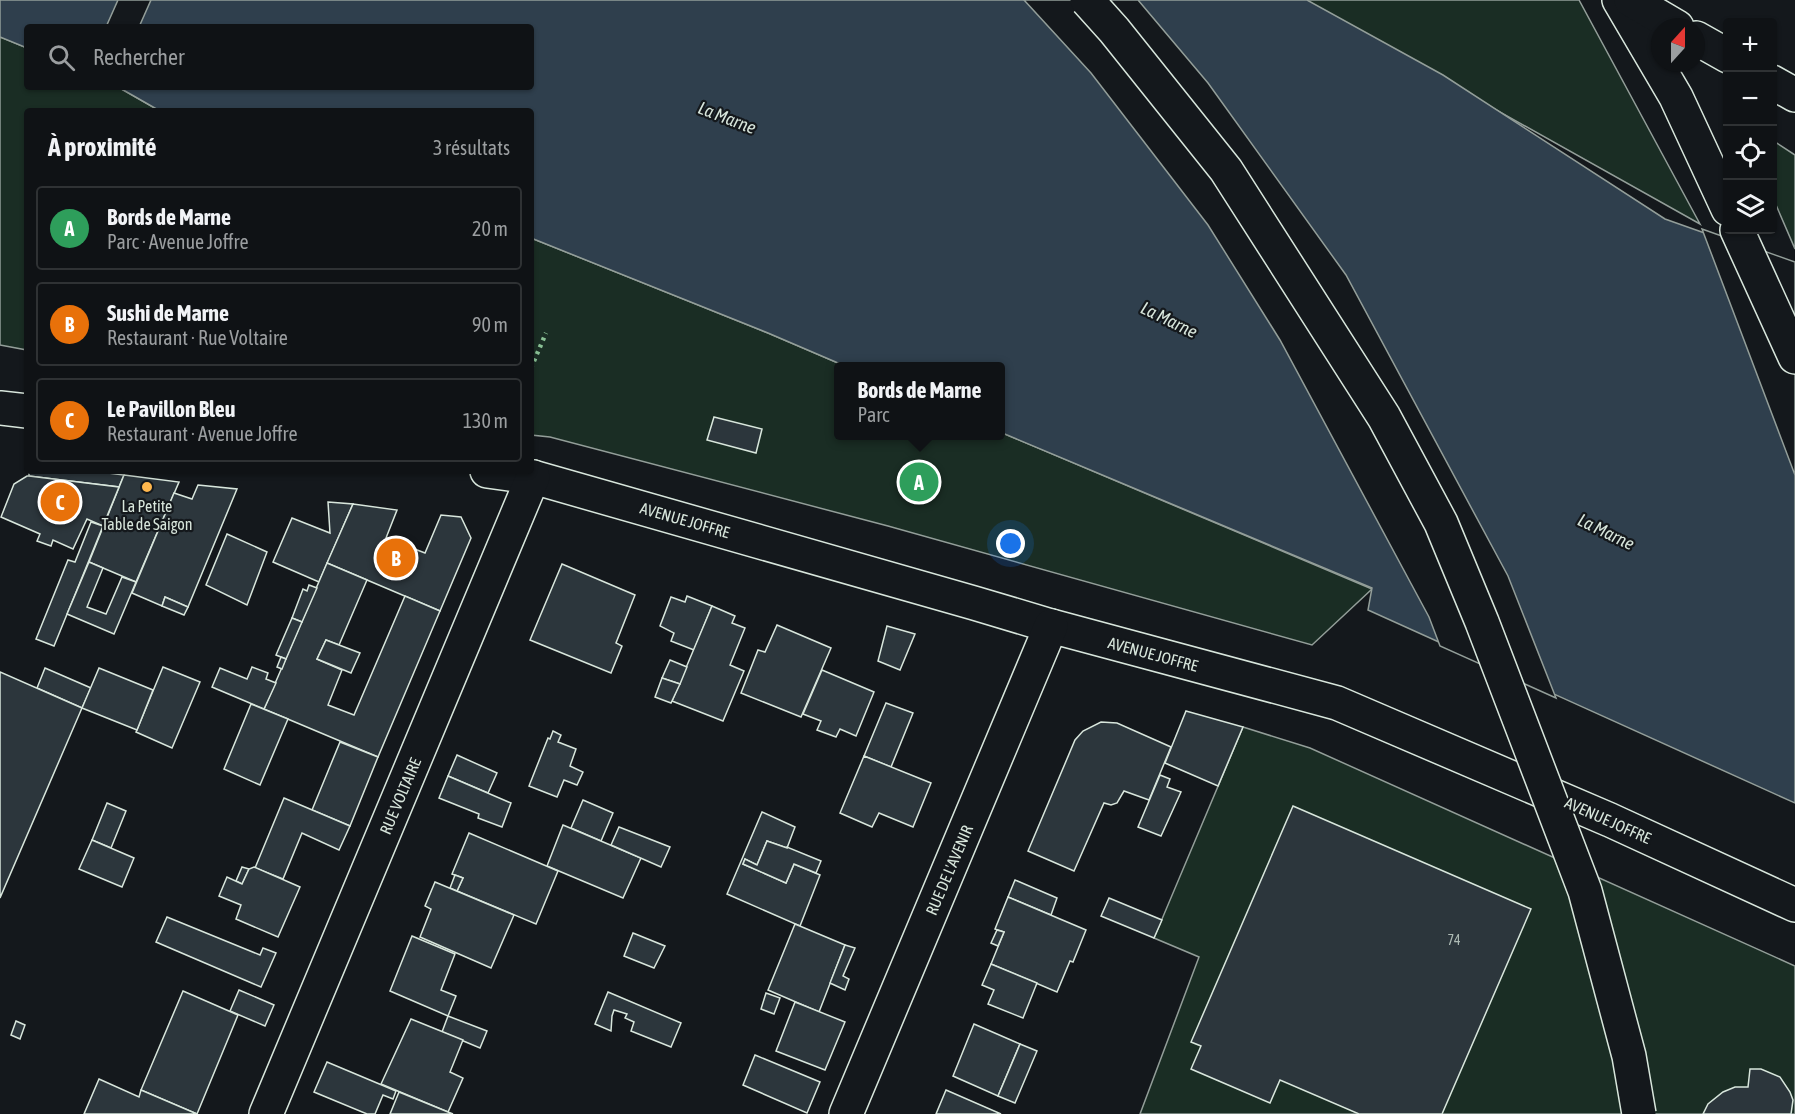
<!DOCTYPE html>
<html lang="fr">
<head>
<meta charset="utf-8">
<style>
  :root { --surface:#0f1215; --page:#1d2022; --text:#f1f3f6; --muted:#9b9ea0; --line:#2f3234; --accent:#d93025 }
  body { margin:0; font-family:"Asap Condensed",sans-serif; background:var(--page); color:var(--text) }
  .controls { position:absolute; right:18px; top:18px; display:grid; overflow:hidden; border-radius:6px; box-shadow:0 2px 4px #0004 }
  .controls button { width:54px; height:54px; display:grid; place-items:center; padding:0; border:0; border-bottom:2px solid var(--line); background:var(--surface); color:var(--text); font:30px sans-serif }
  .compass { position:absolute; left:1651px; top:18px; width:54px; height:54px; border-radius:50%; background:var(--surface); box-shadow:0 2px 4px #0004; rotate:21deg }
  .you { position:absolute; left:1011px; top:544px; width:21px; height:21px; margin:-15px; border:4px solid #fff; border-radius:50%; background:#1a73e8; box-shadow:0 0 0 9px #1a73e833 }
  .badge { display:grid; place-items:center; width:39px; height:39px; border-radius:50%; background:var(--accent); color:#fff; font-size:20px; font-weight:700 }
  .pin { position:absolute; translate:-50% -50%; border:3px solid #fff; box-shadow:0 2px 6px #0006 }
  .popup { position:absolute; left:834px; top:362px; width:171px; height:78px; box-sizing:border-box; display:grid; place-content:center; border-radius:6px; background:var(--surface); filter:drop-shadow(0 2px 4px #0005); font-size:20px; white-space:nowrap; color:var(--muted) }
  .popup b { font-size:22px; color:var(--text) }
  .popup::after { content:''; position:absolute; left:50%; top:100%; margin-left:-12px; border:12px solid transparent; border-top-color:var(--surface) }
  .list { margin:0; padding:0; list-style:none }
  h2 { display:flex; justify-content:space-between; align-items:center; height:78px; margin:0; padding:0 24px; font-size:26px }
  h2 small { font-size:20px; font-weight:400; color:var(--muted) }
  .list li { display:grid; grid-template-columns:39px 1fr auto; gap:18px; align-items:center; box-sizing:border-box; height:84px; margin:0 12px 12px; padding:0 12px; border:2px solid var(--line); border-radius:6px }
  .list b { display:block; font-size:22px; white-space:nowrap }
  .list p { margin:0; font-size:20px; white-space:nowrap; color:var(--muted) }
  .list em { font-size:20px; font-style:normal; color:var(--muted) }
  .icon { flex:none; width:33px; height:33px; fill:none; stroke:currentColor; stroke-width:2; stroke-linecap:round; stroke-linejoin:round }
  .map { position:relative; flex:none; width:1795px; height:1114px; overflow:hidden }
  .search { position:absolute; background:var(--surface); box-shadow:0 2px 4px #0004; left:24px; top:24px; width:510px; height:66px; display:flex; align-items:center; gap:15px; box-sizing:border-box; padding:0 21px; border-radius:6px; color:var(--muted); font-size:22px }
  .panel { position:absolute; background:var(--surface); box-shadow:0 2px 4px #0004; left:24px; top:108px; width:510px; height:366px; border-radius:6px }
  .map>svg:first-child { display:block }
  .green { fill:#1a2d24; stroke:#939e99; stroke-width:1.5 }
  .water { fill:#2f3f4d; stroke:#939e99; stroke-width:1.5 }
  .pier { fill:#14181c; stroke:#939e99; stroke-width:1.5 }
  .building { fill:#2c363c; stroke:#d8e6dc; stroke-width:1.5 }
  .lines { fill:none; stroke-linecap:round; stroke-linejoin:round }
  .minor-casing { stroke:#d8e6dc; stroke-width:36 }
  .highway-casing { stroke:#d8e6dc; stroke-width:36 }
  .minor { stroke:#14181c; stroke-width:33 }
  .highway { stroke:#14181c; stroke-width:33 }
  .highway-bridge-casing { stroke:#d8e6dc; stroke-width:36; stroke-linecap:butt }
  .highway-bridge { stroke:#14181c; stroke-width:33 }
  .hedge { stroke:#8ac095; stroke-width:4.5; stroke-dasharray:3 4.5; stroke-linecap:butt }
  .poi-dot { fill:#ffb74d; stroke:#14181c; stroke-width:2 }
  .labels { text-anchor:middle; stroke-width:4.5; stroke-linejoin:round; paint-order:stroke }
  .number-label { font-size:14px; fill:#adbab4 }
  .poi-label { font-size:16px; fill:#d8e6dc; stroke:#14181c }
  .street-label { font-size:16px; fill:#d8e6dc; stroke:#14181c }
  .water-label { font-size:18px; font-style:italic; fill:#d8e6dc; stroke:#14181c }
</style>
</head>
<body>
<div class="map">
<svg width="1795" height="1114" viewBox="0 0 1795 1114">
  <rect width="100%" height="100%" fill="#14181c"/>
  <!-- green -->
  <g class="green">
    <polygon points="1300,0 1579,0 1700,224"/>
    <polygon points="0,37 27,48 27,87 118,87 160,111 27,111 27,350 0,345"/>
    <polygon points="1772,140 1795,155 1795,249 1773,198"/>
    <polygon points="531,238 768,333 845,366 838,366 838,436 1000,436 1000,432 1372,589 1312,645 888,526 550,437 531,435"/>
    <polygon points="1243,727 1310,748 1795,966 1795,1114 1140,1114 1199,957 1154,938"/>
  </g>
  <!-- water -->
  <polygon class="water" points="0,0 1307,0 1443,75 1665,219 1795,265 1795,803 1368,610 1372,588 1000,432 1000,366 845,366 768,333 531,238 531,111 160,111 118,87 531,87 531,27 27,27 27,48 0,37"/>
  <!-- pier -->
  <g class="pier">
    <polygon points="118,0 151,0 139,27 106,27"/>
    <polygon points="1024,0 1138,0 1208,83 1346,275 1508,576 1556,698 1440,646 1429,617 1280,340 1208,225 1091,73"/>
    <polygon points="1702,229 1795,262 1795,475"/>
  </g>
  <!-- building -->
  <g class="building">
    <polygon points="714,417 762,429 756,453 707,440"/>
    <polygon points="29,471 92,471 124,475 119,487 29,476"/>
    <polygon points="124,475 179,482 136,582 89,562"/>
    <polygon points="27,476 29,476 119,487 103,526 87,519 73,549 53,540 51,546 37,541 40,534 1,517 14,484"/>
    <polygon points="198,485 237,489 188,607 165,597 162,606 132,593 174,493 192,499"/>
    <polygon points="328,502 353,504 319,582 273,562 292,518 330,533"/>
    <polygon points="353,504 397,510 386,538 425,553 441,515 461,517 471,538 440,611 327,563"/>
    <polygon points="91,522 103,526 54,646 36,639 68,560 75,562"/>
    <polygon points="227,534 267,552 247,605 206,585"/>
    <polygon points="89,562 103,568 87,607 106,614 122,577 136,582 114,634 67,614"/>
    <polygon points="327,563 367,580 339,645 326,640 317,659 342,670 328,705 354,715 405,596 440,611 378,757 264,709"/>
    <polygon points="562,564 635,595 616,643 622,646 611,673 530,640"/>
    <polygon points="309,585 317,588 302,622 292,618 303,589 307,591"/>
    <polygon points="687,596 712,606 694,650 671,641 674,633 660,626 671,597 685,602"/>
    <polygon points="165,597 188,607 184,615 162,606"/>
    <polygon points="712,606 735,616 732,623 745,628 730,665 744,671 723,721 672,701"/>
    <polygon points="292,618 302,622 286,659 276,655"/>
    <polygon points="777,625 831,648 801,717 741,693 758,650 765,652"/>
    <polygon points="887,626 915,634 900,670 878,661"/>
    <polygon points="326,640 360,653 351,673 317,659"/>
    <polygon points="281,657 286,659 282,669 277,667"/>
    <polygon points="670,660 687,667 680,684 662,678"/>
    <polygon points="163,667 200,682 172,748 136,732"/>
    <polygon points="252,667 268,673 266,679 276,683 264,709 212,687 220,668 247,679"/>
    <polygon points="45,668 91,688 82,708 37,688"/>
    <polygon points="99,668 153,690 137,730 82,708"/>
    <polygon points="822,670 874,692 856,736 840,729 836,737 817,730 821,721 803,714"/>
    <polygon points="0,672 82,708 0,898"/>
    <polygon points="662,678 680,684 671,703 655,697"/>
    <polygon points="886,703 913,713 891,767 864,756"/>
    <polygon points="251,704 288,719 260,785 224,769"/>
    <polygon points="1186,711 1243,727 1218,786 1165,763"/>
    <polygon points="1101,722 1117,723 1171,747 1149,800 1124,791 1117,803 1111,805 1104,803 1074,871 1028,851 1075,740 1083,731"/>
    <polygon points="553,731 561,735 558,742 576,749 570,766 583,772 577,785 564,780 557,797 529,786 548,738 550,739"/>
    <polygon points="340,742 378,757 350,826 312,810"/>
    <polygon points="457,755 497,773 488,793 448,776"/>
    <polygon points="864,756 931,783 913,827 879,813 872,827 840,813"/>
    <polygon points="1160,775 1170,779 1167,787 1181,792 1161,836 1138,827"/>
    <polygon points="448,776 511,803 502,827 478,818 479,814 439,798"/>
    <polygon points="284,798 350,826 339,850 302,833 283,879 255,868"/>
    <polygon points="583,800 613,813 601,841 571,828"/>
    <polygon points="107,803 126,811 111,848 92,840"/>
    <polygon points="1293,806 1531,909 1442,1114 1359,1114 1280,1080 1270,1103 1191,1069 1201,1046 1191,1042"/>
    <polygon points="762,812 795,827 787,848 767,841 757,865 745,859 743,864 786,883 794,864 820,875 800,926 727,894"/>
    <polygon points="563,825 641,858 623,898 547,866"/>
    <polygon points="619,827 670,847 661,867 611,845"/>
    <polygon points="469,833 558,871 536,924 457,891 463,878 452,874"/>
    <polygon points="92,840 134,858 122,887 79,869"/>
    <polygon points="767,841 787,848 787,847 821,861 816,873 794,864 786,883 743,864 745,859 757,865"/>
    <polygon points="242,867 249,869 242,884 236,881"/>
    <polygon points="254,867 300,887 278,937 236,919 241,905 219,896 227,877 242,884 249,869"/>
    <polygon points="455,875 463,878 457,891 450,888"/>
    <polygon points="1015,880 1057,898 1051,915 1008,897"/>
    <polygon points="435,882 514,915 491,968 420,937 431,909 425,906"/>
    <polygon points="1008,897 1086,930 1073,962 1070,961 1057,992 991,964 1004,932 995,929"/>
    <polygon points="1109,898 1162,920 1154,938 1101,916"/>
    <polygon points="167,917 260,955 263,948 276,953 261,987 156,942"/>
    <polygon points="795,924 845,945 819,1012 768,990"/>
    <polygon points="997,930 1004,932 998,946 991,943"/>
    <polygon points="633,933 665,946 654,968 624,956"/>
    <polygon points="412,936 455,954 441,990 456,996 448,1016 390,991"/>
    <polygon points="845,945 855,948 843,976 849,979 845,990 830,983"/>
    <polygon points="991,964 1037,983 1023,1018 988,1004 994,990 982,985"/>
    <polygon points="239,990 274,1005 265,1026 230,1011"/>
    <polygon points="183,991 238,1015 197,1114 141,1090"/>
    <polygon points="608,992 681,1023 671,1047 631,1031 634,1022 625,1018 627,1014 614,1010 612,1016 611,1031 595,1024"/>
    <polygon points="766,993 780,998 774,1014 761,1009"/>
    <polygon points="795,1002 845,1022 825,1070 776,1051"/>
    <polygon points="448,1016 487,1031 480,1048 442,1032"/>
    <polygon points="411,1019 463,1040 450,1072 463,1078 448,1112 381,1084"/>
    <polygon points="16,1021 25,1025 20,1039 11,1035"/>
    <polygon points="974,1024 1020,1044 998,1096 953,1076"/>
    <polygon points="1020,1044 1037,1051 1015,1103 998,1096"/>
    <polygon points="755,1055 820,1082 807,1113 743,1085"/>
    <polygon points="327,1062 396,1091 393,1099 383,1095 375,1114 367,1114 314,1092"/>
    <polygon points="1750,1069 1761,1069 1780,1077 1790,1092 1793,1100 1791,1114 1703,1114 1708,1104 1723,1092 1735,1087 1748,1087"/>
    <polygon points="99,1079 139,1097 141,1090 197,1114 84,1114"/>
    <polygon points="946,1090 1001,1114 936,1114"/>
    <polygon points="399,1092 448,1112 453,1114 390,1114"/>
  </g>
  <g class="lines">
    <!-- minor casing -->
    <g class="minor-casing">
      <g id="minor">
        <polyline points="0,408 27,411"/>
        <polyline points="487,471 533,477 974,603 1051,626 1337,703 1610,820 1795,905"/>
        <polyline points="266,1114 533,477"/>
        <polyline points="846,1114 1051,626"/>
      </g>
    </g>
    <!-- highway casing -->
    <g class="highway-casing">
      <g id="highway">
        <polyline points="1619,0 1676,97 1728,209"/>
        <polyline points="1631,0 1677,27"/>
        <polyline points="1696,38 1728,56"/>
        <polyline points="1772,82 1795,95"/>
        <polyline points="1737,230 1795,357"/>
      </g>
    </g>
    <!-- minor -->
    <use href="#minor" class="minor"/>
    <!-- highway -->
    <use href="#highway" class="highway"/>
    <!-- highway-bridge casing -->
    <g class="highway-bridge-casing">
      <polyline id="highway-bridge" points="1087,0 1114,30 1226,170 1384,417 1441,523 1482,622 1585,891 1629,1056 1639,1114"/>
    </g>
    <!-- highway-bridge -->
    <use href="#highway-bridge" class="highway-bridge"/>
    <!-- hedge -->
    <polyline class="hedge" points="531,368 546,333"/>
  </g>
  <!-- markers -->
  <circle class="poi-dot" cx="147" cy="487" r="6"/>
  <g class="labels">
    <!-- number labels -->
    <g class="number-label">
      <text x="1454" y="945">74</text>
    </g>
    <!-- poi labels -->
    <g class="poi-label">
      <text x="147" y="512">La Petite<tspan x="147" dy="18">Table de Saigon</tspan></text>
    </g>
    <!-- street labels -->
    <g class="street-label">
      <text transform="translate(685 520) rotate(16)" y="6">AVENUE JOFFRE</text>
      <text transform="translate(1153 654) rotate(15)" y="6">AVENUE JOFFRE</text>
      <text transform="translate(400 796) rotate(-67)" y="6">RUE VOLTAIRE</text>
      <text transform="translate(1608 820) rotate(24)" y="6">AVENUE JOFFRE</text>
      <text transform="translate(949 870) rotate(-67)" y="6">RUE DE L'AVENIR</text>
    </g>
    <!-- water labels -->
    <g class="water-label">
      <text transform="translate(727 118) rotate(21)" y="6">La Marne</text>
      <text transform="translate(1169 320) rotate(26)" y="6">La Marne</text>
      <text transform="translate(1606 532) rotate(26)" y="6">La Marne</text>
    </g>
  </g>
</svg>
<div class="controls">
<button>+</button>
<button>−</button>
<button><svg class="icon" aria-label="locate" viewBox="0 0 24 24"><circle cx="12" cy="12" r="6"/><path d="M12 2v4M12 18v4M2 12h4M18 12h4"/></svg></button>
<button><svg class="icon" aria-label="layers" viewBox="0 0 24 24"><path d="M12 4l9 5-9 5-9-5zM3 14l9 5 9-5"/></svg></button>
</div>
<svg class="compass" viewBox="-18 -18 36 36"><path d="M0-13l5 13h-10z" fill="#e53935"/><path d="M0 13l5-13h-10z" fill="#9b9ea0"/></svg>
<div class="you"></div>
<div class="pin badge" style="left:919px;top:482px;background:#2e9e5b">A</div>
<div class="popup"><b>Bords de Marne</b>Parc</div>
<div class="pin badge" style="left:396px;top:558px;background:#e8710a">B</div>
<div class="pin badge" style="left:60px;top:502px;background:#e8710a">C</div>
<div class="search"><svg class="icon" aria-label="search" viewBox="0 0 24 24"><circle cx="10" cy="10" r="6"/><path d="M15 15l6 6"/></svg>Rechercher</div>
<section class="panel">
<h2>À proximité<small>3 résultats</small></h2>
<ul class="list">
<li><span class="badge" style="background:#2e9e5b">A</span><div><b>Bords de Marne</b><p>Parc · Avenue Joffre</p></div><em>20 m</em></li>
<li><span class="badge" style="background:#e8710a">B</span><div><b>Sushi de Marne</b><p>Restaurant · Rue Voltaire</p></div><em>90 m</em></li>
<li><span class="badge" style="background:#e8710a">C</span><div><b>Le Pavillon Bleu</b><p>Restaurant · Avenue Joffre</p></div><em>130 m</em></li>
</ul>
</section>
</div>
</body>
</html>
